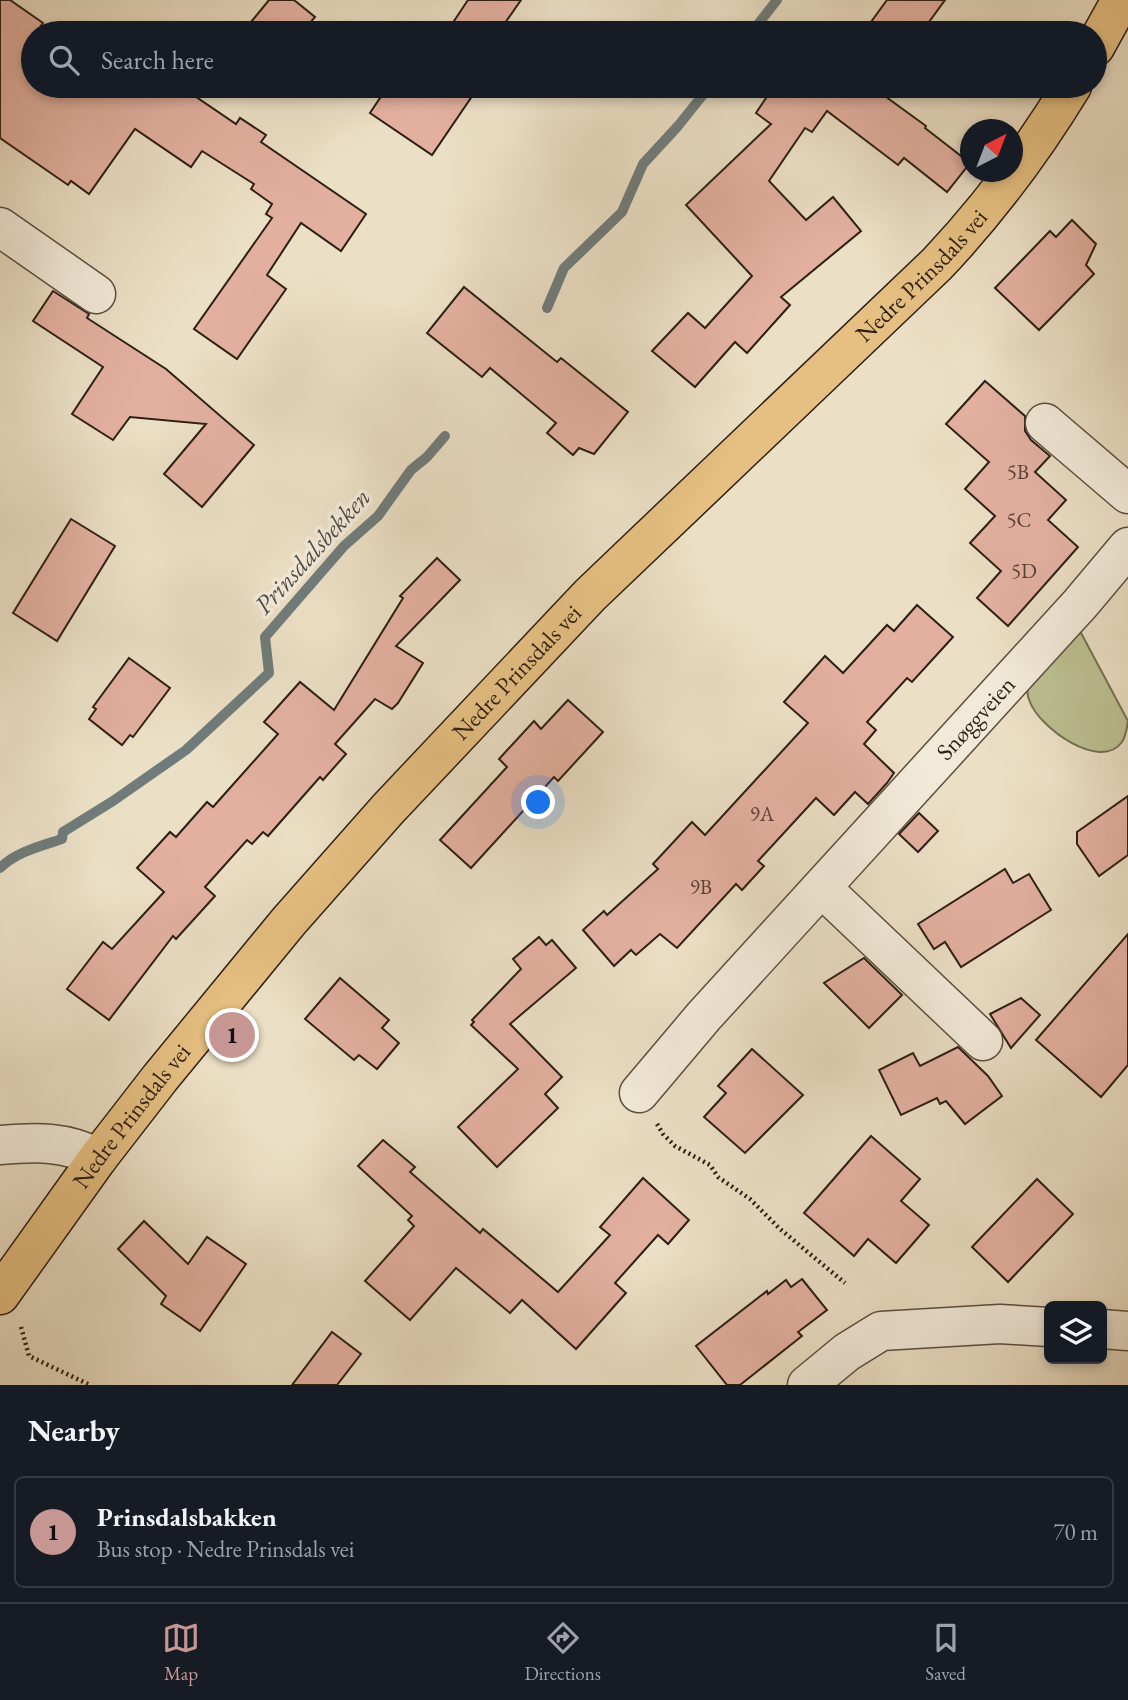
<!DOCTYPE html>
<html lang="en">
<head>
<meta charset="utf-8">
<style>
  :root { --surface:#171b24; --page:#242831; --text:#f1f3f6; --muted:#9ea1a6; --line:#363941; --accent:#c59692 }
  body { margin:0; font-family:"EB Garamond",serif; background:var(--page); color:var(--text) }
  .controls { position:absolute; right:21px; bottom:21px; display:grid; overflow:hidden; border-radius:10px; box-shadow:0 4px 10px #0003 }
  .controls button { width:63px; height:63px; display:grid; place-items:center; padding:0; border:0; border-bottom:2px solid var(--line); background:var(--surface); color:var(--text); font:35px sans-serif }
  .compass { position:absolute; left:960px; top:119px; width:63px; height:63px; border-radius:50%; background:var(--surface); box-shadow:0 4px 10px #0003; rotate:42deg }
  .you { position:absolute; left:539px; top:803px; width:24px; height:24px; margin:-18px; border:5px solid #fff; border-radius:50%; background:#1a73e8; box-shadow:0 0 0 10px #1a73e833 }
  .badge { display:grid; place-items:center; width:46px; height:46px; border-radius:50%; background:var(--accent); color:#111; font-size:23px; font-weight:700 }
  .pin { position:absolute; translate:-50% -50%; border:4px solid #fff; box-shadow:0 2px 7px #0006 }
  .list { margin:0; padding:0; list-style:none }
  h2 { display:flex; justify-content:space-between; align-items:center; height:91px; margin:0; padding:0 28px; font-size:30px }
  h2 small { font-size:23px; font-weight:400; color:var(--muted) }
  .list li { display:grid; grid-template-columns:46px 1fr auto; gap:21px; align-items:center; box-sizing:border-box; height:112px; margin:0 14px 14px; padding:0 14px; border:2px solid var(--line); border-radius:10px }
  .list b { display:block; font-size:26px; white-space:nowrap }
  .list p { margin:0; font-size:23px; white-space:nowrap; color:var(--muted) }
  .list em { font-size:23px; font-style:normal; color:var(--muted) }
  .icon { flex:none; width:38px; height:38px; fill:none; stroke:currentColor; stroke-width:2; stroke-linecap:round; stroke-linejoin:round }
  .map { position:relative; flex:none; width:1128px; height:1385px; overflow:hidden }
  .search { position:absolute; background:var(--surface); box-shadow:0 4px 10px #0003; left:21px; right:21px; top:21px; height:77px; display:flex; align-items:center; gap:18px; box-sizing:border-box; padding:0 24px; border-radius:38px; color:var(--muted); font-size:26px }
  .sheet { height:217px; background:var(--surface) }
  nav { display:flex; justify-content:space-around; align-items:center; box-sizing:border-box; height:98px; border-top:2px solid var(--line); background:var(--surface); font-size:19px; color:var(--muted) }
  nav a { display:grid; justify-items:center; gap:4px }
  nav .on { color:var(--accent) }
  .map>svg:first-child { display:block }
  .green { fill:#bcc091; stroke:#746f53; stroke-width:2 }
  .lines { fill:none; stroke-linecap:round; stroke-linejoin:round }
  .stream { stroke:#707c7b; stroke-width:10 }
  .building { fill:#e3b0a0; stroke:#2d1e15; stroke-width:2 }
  .minor-casing { stroke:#5c4e41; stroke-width:41 }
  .major-casing { stroke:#2d1e15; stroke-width:41 }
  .path { stroke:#2d1e15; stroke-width:4.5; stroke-dasharray:2 3.5; stroke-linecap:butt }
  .minor { stroke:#f2ead9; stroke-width:38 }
  .major { stroke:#e6c082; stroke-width:38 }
  .labels { text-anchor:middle; stroke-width:7; stroke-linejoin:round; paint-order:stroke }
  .number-label { font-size:21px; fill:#5a4238 }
  .street-label { font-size:24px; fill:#2d1e15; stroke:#f2ead9 }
  .water-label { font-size:26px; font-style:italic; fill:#4f4d48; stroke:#f2ead9 }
</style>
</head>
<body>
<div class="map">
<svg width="1128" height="1385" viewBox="0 0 1128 1385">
  <rect width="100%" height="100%" fill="#ebdfc5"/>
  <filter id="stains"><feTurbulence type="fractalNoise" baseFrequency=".00286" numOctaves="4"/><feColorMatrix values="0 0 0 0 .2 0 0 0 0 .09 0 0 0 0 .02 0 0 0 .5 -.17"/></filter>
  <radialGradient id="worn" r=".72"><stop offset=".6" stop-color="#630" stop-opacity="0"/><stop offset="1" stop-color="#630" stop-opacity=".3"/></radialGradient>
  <!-- green -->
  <path class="green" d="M 1080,631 L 1128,721 C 1127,728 1126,736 1122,742 C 1100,772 1039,727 1030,702 C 1025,692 1028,681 1028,670 Z"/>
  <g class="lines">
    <!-- stream -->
    <g class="stream">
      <polyline points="751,33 777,0"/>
      <polyline points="547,308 564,268 622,212 643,164 678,126 710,86"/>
      <path d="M 0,868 C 16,852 41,846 62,839 L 63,832 L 113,801 L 186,750 L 269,673 L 265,637 L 344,546 L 378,516 L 411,470 L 427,457 L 445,436"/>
    </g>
  </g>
  <!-- building -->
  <g class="building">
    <polygon points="0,0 10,0 43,23 37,31 40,33 33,33 33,86 180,86 236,124 240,118 266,135 261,142 366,214 341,251 301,223 267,275 286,289 237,359 194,329 272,218 266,214 272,204 251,189 254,184 202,151 191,167 135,129 89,194 71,181 68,185 0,138"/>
    <polygon points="269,0 294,0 315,17 302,33 242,33"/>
    <polygon points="468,0 521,0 498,33 446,33"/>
    <polygon points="887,0 945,0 921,33 863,33"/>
    <polygon points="388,86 479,86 432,155 370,113"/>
    <polygon points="774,86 871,86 926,126 925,128 970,163 947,192 904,158 898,165 827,111 812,132 805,128 769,181 806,220 833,197 861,231 781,297 790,305 747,353 735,342 695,387 652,351 688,313 705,328 752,276 686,205 771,124 756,113"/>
    <polygon points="1072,220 1096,244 1086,265 1094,274 1039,330 995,288 1050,231 1056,237"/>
    <polygon points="464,287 557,362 561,358 628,412 594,454 579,448 573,455 547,433 556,423 490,368 482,377 427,333"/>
    <polygon points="53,291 89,314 87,318 166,369 254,445 202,507 164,474 206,424 130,417 113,440 72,414 103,367 33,321"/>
    <polygon points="985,381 1025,416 1025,431 1031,440 1050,456 1035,472 1066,500 1048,520 1078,547 1008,626 977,598 1001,571 970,543 995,516 965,489 989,462 946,424"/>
    <polygon points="71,519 115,546 57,641 13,613"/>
    <polygon points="437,558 460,580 396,646 423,663 398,703 392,709 375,699 335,744 346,754 323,780 320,777 268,836 263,832 252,844 247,840 205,887 215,896 176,939 173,936 109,1020 67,989 103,942 112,949 164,892 137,868 170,832 176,837 207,802 213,807 278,734 264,722 300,682 334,710 403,598 400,596"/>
    <polygon points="917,605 953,637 912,682 907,678 867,722 876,730 864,744 894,773 887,783 868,804 855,792 834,815 816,798 758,861 764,866 742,890 736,884 677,948 660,934 636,955 631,950 614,966 583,930 604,911 607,915 658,869 653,864 692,822 705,835 808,723 784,702 825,656 843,673 887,625 894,631"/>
    <polygon points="129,658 170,688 133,737 130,735 122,745 89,719 96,709 93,707"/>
    <polygon points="568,700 603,732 558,781 554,777 471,868 440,840 507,767 499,759 534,721 541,729"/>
    <polygon points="1128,796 1128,855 1099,876 1077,844 1077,832"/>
    <polygon points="919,813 938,831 918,852 899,834"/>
    <polygon points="1005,869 1013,883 1029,874 1051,910 961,967 945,942 934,949 918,924"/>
    <polygon points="1128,934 1128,1065 1101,1097 1036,1040"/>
    <polygon points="539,937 546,945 552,940 576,968 510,1024 562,1077 545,1094 558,1108 497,1167 458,1127 518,1069 471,1025 474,1022 472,1020 521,969 513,959"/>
    <polygon points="864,958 902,995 869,1028 824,983"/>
    <polygon points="340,978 389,1020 382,1028 399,1043 377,1069 359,1055 354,1060 305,1019"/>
    <polygon points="1021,998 1040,1015 1011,1048 990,1014"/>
    <polygon points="958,1047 988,1076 1002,1096 965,1124 946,1101 940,1104 937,1098 901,1115 879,1070 913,1053 920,1066"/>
    <polygon points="752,1049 803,1095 745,1153 704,1117 726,1093 718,1086"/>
    <polygon points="871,1136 920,1179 901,1201 929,1225 896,1263 868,1239 854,1256 804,1213"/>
    <polygon points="383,1140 415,1167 410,1172 480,1233 483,1229 558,1292 610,1235 600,1227 643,1178 689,1220 668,1244 658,1235 615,1283 626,1293 576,1349 522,1300 510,1313 456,1268 410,1320 365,1281 414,1226 408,1220 412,1216 358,1166"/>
    <polygon points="1037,1179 1073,1214 1008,1282 972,1247"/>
    <polygon points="144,1221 188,1264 207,1237 246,1264 200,1331 161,1304 166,1296 118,1249"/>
    <polygon points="802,1279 827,1310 798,1332 802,1336 740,1385 727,1385 696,1346 767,1291 768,1294 786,1280 791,1287"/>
    <polygon points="332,1332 361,1354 337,1385 292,1385"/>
  </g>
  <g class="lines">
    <!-- minor casing -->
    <g class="minor-casing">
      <g id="minor">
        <polyline points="0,227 96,294"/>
        <polyline points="1045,423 1128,494"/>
        <polyline points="822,888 983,1041"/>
        <path id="s1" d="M 639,1093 L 704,1016 L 1080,604 L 1128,547"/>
        <path d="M 0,1145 C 36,1142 66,1141 98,1158"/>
        <polyline points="1102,1329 1128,1331"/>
        <polyline points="807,1385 847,1352 881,1331 1000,1324 1049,1327"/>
      </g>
    </g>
    <!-- major casing -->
    <g class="major-casing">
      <g id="major">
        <polyline points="1095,47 1121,0"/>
        <path id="s2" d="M 0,1295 L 98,1158 L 160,1078 L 289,921 L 388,809 L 590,595 L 937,264 C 989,209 1033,150 1072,86"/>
      </g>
    </g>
    <!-- path -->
    <g class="path">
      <polyline points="657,1124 663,1134 675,1146 710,1165 718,1177 750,1199 780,1229 845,1283"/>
      <polyline points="21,1327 29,1356 90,1385"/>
    </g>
    <!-- minor -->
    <use href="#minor" class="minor"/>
    <!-- major -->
    <use href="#major" class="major"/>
  </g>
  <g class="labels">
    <!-- number labels -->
    <g class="number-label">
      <text x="1018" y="479">5B</text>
      <text x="1019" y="527">5C</text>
      <text x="1024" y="578">5D</text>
      <text x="762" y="821">9A</text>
      <text x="701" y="894">9B</text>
    </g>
    <!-- street labels -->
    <g class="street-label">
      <text dy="8" stroke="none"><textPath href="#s2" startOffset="1377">Nedre Prinsdals vei</textPath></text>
      <text dy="8" stroke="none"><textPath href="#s2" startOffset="810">Nedre Prinsdals vei</textPath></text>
      <text dy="8" stroke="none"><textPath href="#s1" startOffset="504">Snøggveien</textPath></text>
      <text dy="8" stroke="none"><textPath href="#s2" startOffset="222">Nedre Prinsdals vei</textPath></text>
    </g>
    <!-- water labels -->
    <g class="water-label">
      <text transform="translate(312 551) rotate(-48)" y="9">Prinsdalsbekken</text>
    </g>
  </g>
  <rect width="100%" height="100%" filter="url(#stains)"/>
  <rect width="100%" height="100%" fill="url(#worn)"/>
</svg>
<div class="controls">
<button><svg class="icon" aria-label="layers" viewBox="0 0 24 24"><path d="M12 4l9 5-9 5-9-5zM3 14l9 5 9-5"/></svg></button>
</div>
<svg class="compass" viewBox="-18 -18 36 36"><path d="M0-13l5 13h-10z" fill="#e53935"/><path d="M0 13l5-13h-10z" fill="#9ea1a6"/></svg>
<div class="you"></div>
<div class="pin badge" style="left:232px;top:1035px">1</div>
<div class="search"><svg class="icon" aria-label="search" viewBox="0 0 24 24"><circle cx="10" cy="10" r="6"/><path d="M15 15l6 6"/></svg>Search here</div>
</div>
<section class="sheet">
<h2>Nearby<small></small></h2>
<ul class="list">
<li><span class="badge">1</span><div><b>Prinsdalsbakken</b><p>Bus stop · Nedre Prinsdals vei</p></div><em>70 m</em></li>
</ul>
</section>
<nav>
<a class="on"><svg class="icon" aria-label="map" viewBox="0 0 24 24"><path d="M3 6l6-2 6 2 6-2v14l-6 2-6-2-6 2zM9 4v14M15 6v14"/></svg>Map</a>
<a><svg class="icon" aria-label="directions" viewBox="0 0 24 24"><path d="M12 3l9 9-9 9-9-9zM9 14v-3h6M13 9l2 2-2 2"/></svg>Directions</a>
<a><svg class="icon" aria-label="saved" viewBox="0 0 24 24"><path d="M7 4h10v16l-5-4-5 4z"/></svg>Saved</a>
</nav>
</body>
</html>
